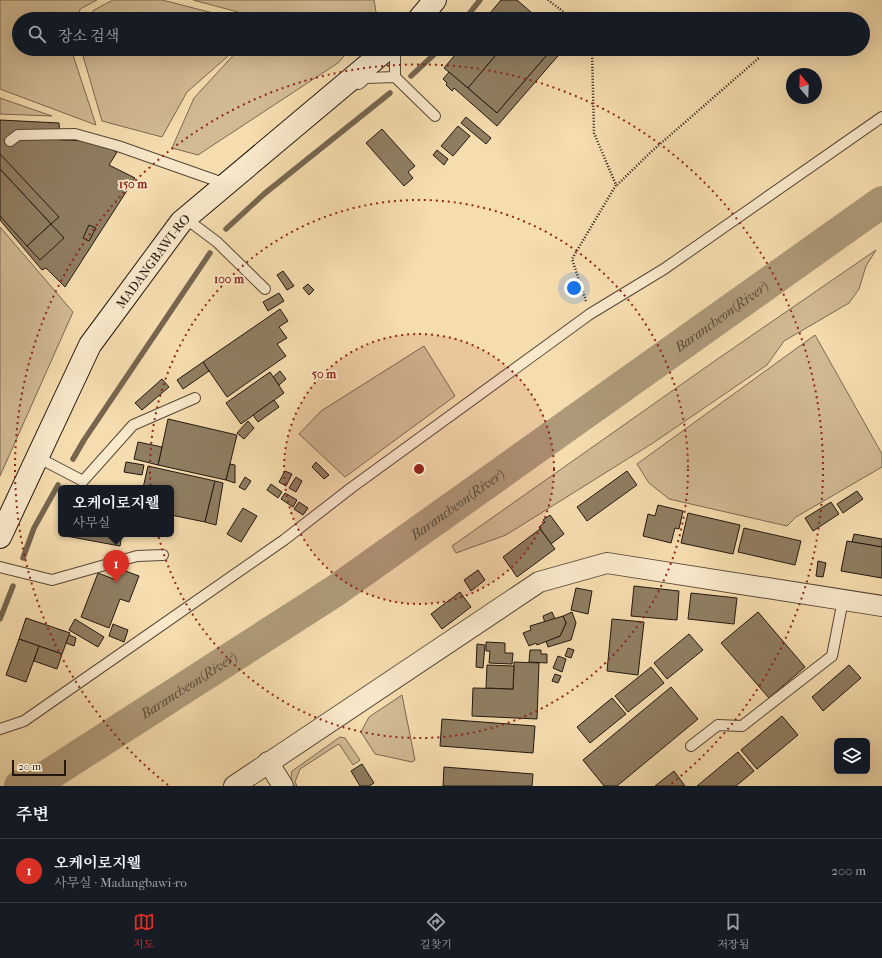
<!DOCTYPE html>
<html lang="ko">
<head>
<meta charset="utf-8">
<style>
  :root { --surface:#171b24; --page:#242831; --text:#f1f3f6; --muted:#9ea1a6; --line:#363941; --accent:#d93025 }
  body { margin:0; font-family:"IM FELL French Canon","Noto Serif KR",serif; background:var(--page); color:var(--text) }
  .controls { position:absolute; right:12px; bottom:12px; display:grid; overflow:hidden; border-radius:6px; box-shadow:0 4px 16px #0002 }
  .controls button { width:36px; height:36px; display:grid; place-items:center; padding:0; border:0; border-bottom:1px solid var(--line); background:var(--surface); color:var(--text); font:20px sans-serif }
  .compass { position:absolute; left:786px; top:68px; width:36px; height:36px; border-radius:50%; background:var(--surface); box-shadow:0 4px 16px #0002; rotate:341deg }
  .scale { position:absolute; left:12px; bottom:10px; width:54px; box-sizing:border-box; padding-left:4px; border:2px solid #21170f; border-top:0; font-size:11px; line-height:14px; white-space:nowrap; color:#21170f; -webkit-text-stroke:3px #f9e9cb; paint-order:stroke }
  .you { position:absolute; left:574px; top:288px; width:14px; height:14px; margin:-10px; border:3px solid #fff; border-radius:50%; background:#1a73e8; box-shadow:0 0 0 6px #1a73e833 }
  .badge { display:grid; place-items:center; width:26px; height:26px; border-radius:50%; background:var(--accent); color:#fff; font-size:13px; font-weight:700 }
  .pin { position:absolute; translate:-50% -33px; filter:drop-shadow(0 1px 2px #0008) }
  .pin::after { content:''; position:absolute; top:21px; width:14px; height:12px; background:inherit; clip-path:polygon(0 0,100% 0,50% 100%) }
  .popup { position:absolute; left:58px; top:485px; width:116px; height:52px; box-sizing:border-box; display:grid; place-content:center; border-radius:6px; background:var(--surface); filter:drop-shadow(0 1px 3px #0005); font-size:13px; white-space:nowrap; color:var(--muted) }
  .popup b { font-size:15px; color:var(--text) }
  .popup::after { content:''; position:absolute; left:50%; top:100%; margin-left:-8px; border:8px solid transparent; border-top-color:var(--surface) }
  .list { margin:0; padding:0; list-style:none }
  h2 { display:flex; justify-content:space-between; align-items:center; height:52px; margin:0; padding:0 16px; font-size:17px }
  h2 small { font-size:13px; font-weight:400; color:var(--muted) }
  .list li { display:grid; grid-template-columns:26px 1fr auto; gap:12px; align-items:center; box-sizing:border-box; height:64px; padding:0 16px; border-top:1px solid var(--line) }
  .list b { display:block; font-size:15px; white-space:nowrap }
  .list p { margin:0; font-size:13px; white-space:nowrap; color:var(--muted) }
  .list em { font-size:13px; font-style:normal; color:var(--muted) }
  .icon { flex:none; width:22px; height:22px; fill:none; stroke:currentColor; stroke-width:2; stroke-linecap:round; stroke-linejoin:round }
  .map { position:relative; flex:none; width:882px; height:786px; overflow:hidden }
  .search { position:absolute; background:var(--surface); box-shadow:0 4px 16px #0002; left:12px; right:12px; top:12px; height:44px; display:flex; align-items:center; gap:10px; box-sizing:border-box; padding:0 14px; border-radius:22px; color:var(--muted); font-size:15px }
  .sheet { height:116px; background:var(--surface) }
  nav { display:flex; justify-content:space-around; align-items:center; box-sizing:border-box; height:56px; border-top:1px solid var(--line); background:var(--surface); font-size:11px; color:var(--muted) }
  nav a { display:grid; justify-items:center; gap:2px }
  nav .on { color:var(--accent) }
  .map>svg:first-child { display:block }
  .green { fill:#d2bb94; stroke:#7a6952 }
  .lines { fill:none; stroke-linecap:round; stroke-linejoin:round }
  .stream { stroke:#76664f; stroke-width:5.5 }
  .river { stroke:#ae9a79; stroke-width:32 }
  .building { fill:#907e62; stroke:#21170f }
  .service-casing { stroke:#564837; stroke-width:12 }
  .minor-casing { stroke:#564837; stroke-width:22 }
  .secondary-casing { stroke:#21170f; stroke-width:24 }
  .path { stroke:#21170f; stroke-width:2.5; stroke-dasharray:1 2; stroke-linecap:butt }
  .service { stroke:#f9e9cb; stroke-width:10 }
  .minor { stroke:#f9e9cb; stroke-width:20 }
  .secondary { stroke:#f9e9cb; stroke-width:22 }
  .ring { fill:none; stroke:#8f2418; stroke-width:2; stroke-dasharray:2 4 }
  .labels { text-anchor:middle; stroke-width:3.5; stroke-linejoin:round; paint-order:stroke }
  .street-label { font-size:13px; fill:#21170f; stroke:#f9e9cb }
  .water-label { font-size:14px; font-style:italic; fill:#594b39; stroke:#f9e9cb }
  .centre { fill:#8f2418; stroke:#f9e9cb; stroke-width:2 }
  .ring-label { font-size:12px; text-anchor:middle; font-weight:bold; fill:#8f2418; stroke:#f9e9cb; stroke-width:3.5; stroke-linejoin:round; paint-order:stroke }
</style>
</head>
<body>
<div class="map">
<svg width="882" height="786" viewBox="0 0 882 786">
  <rect width="100%" height="100%" fill="#f6ddaf"/>
  <filter id="stains"><feTurbulence type="fractalNoise" baseFrequency=".005" numOctaves="4"/><feColorMatrix values="0 0 0 0 .2 0 0 0 0 .09 0 0 0 0 .02 0 0 0 .5 -.17"/></filter>
  <radialGradient id="worn" r=".72"><stop offset=".6" stop-color="#630" stop-opacity="0"/><stop offset="1" stop-color="#630" stop-opacity=".3"/></radialGradient>
  <!-- green -->
  <g class="green">
    <polygon points="0,0 97,0 80,9 78,19 19,19 19,49 71,49 96,125 0,89"/>
    <polygon points="113,0 162,0 225,16 227,19 86,19 94,10"/>
    <polygon points="193,0 374,0 377,18 240,19 238,12"/>
    <polygon points="81,49 232,49 227,57 187,92 162,137 102,121"/>
    <polygon points="239,49 350,49 338,63 198,155 172,148 194,98"/>
    <polygon points="0,98 52,116 0,114"/>
    <polygon points="0,227 73,312 0,476"/>
    <polygon points="876,250 866,266 859,289 849,303 784,341 767,365 653,443 506,535 456,553 452,546 716,360"/>
    <polygon points="815,335 882,454 882,467 796,517 787,526 669,499 649,483 637,464"/>
    <polygon points="424,346 455,396 345,477 299,434 321,411"/>
    <polygon points="402,695 415,760 412,762 375,754 361,732 369,717"/>
    <polygon points="340,737 345,738 360,760 353,765 339,744 337,745 300,769 295,782 297,786 292,786 291,778 292,771"/>
  </g>
  <g class="lines">
    <!-- stream -->
    <g class="stream">
      <polyline points="465,19 480,0"/>
      <polyline points="411,76 440,49"/>
      <polyline points="226,229 264,194 390,93"/>
      <polyline points="73,459 84,440 210,253"/>
      <polyline points="23,558 34,528 58,485"/>
      <polyline points="0,619 13,586"/>
    </g>
    <!-- river -->
    <path class="river" id="s1" d="M 20,786 L 47,776 L 335,591 L 882,202"/>
  </g>
  <!-- building -->
  <g class="building">
    <polygon points="501,0 517,0 532,13 526,19 485,19"/>
    <polygon points="532,13 539,19 526,19"/>
    <polygon points="460,49 501,49 468,88 444,68"/>
    <polygon points="501,49 552,49 497,113 468,88"/>
    <polygon points="552,49 564,49 497,126 454,88 452,91 446,85 447,83 443,79 449,72 497,113"/>
    <polygon points="466,117 491,138 486,144 461,123"/>
    <polygon points="0,120 59,123 60,140 94,141 117,152 109,165 135,178 65,287 46,268 42,270 0,220"/>
    <polygon points="458,126 470,136 453,156 441,146"/>
    <polygon points="382,129 415,166 408,172 413,178 404,186 366,143"/>
    <polygon points="437,150 448,159 444,165 433,155"/>
    <polygon points="0,154 59,217 51,224 0,169"/>
    <polygon points="0,169 51,224 27,246 0,216"/>
    <polygon points="51,224 64,238 40,260 27,246"/>
    <polygon points="89,225 96,228 89,241 83,238"/>
    <polygon points="283,271 294,286 287,290 277,275"/>
    <polygon points="308,284 314,290 309,295 303,288"/>
    <polygon points="279,293 284,301 268,311 263,302"/>
    <polygon points="280,309 288,321 279,327 287,338 277,344 286,356 227,397 203,362"/>
    <polygon points="203,362 209,371 183,389 177,380"/>
    <polygon points="280,371 286,379 279,385 273,377"/>
    <polygon points="270,372 284,393 241,424 226,403"/>
    <polygon points="162,379 169,387 142,410 135,403"/>
    <polygon points="274,400 279,407 258,422 253,415"/>
    <polygon points="168,419 237,435 226,480 158,465"/>
    <polygon points="248,421 254,428 244,439 237,433"/>
    <polygon points="138,442 162,447 158,465 134,459"/>
    <polygon points="126,462 144,465 142,475 124,472"/>
    <polygon points="316,462 329,475 324,479 312,467"/>
    <polygon points="230,464 235,465 235,483 226,480"/>
    <polygon points="148,466 215,481 205,522 171,515 171,488 143,488"/>
    <polygon points="285,471 292,474 286,486 279,482"/>
    <polygon points="627,471 637,485 587,521 577,507"/>
    <polygon points="245,477 251,481 245,490 239,487"/>
    <polygon points="296,477 302,481 296,492 289,488"/>
    <polygon points="215,481 223,483 216,525 205,522"/>
    <polygon points="271,484 282,492 278,498 267,490"/>
    <polygon points="857,491 863,499 843,513 837,504"/>
    <polygon points="285,493 297,500 293,507 281,499"/>
    <polygon points="299,502 308,508 303,515 294,509"/>
    <polygon points="831,502 839,514 813,531 805,518"/>
    <polygon points="658,505 683,511 679,529 675,528 671,543 643,536 648,514 655,516"/>
    <polygon points="243,508 257,516 241,542 227,534"/>
    <polygon points="688,513 740,525 733,554 681,543"/>
    <polygon points="550,515 564,534 551,544 539,527 545,522 543,520"/>
    <polygon points="744,528 801,541 795,565 738,552"/>
    <polygon points="540,529 555,549 517,577 503,557"/>
    <polygon points="67,534 122,534 120,546 66,536"/>
    <polygon points="854,534 882,539 882,547 852,542"/>
    <polygon points="847,541 882,547 882,578 841,571"/>
    <polygon points="818,561 826,563 823,577 816,576"/>
    <polygon points="120,569 139,576 129,602 120,599 109,628 81,617 98,573 116,580"/>
    <polygon points="478,570 485,580 471,591 464,580"/>
    <polygon points="634,586 679,591 677,620 631,616"/>
    <polygon points="576,588 592,591 588,614 571,610"/>
    <polygon points="460,592 471,607 442,629 431,614"/>
    <polygon points="691,593 737,598 734,624 688,619"/>
    <polygon points="552,612 555,619 545,623 543,616"/>
    <polygon points="572,612 576,623 571,640 548,647 546,641 560,636 566,623 563,616"/>
    <polygon points="758,612 805,667 769,698 721,643"/>
    <polygon points="563,616 566,623 560,636 537,645 536,643 529,646 523,633 531,630 530,626"/>
    <polygon points="26,618 70,633 62,654 19,639"/>
    <polygon points="75,619 104,637 98,647 69,630"/>
    <polygon points="612,619 644,622 638,675 607,671"/>
    <polygon points="113,624 128,630 124,642 109,636"/>
    <polygon points="689,634 703,650 667,679 654,663"/>
    <polygon points="69,635 76,638 74,646 66,643"/>
    <polygon points="19,639 39,646 26,682 6,675"/>
    <polygon points="486,642 505,643 505,653 513,653 512,664 489,663 490,651 486,651"/>
    <polygon points="477,644 485,645 483,668 476,667"/>
    <polygon points="39,646 62,654 57,669 34,661"/>
    <polygon points="568,648 574,650 571,658 565,656"/>
    <polygon points="530,650 541,650 541,654 547,654 547,663 529,662"/>
    <polygon points="558,656 566,659 562,672 553,668"/>
    <polygon points="514,662 539,663 537,719 472,716 473,688 513,689"/>
    <polygon points="487,665 514,666 513,689 486,688"/>
    <polygon points="849,665 861,678 823,711 812,697"/>
    <polygon points="651,667 664,683 628,712 615,696"/>
    <polygon points="555,674 561,676 558,683 552,681"/>
    <polygon points="671,687 698,719 617,786 604,786 583,760"/>
    <polygon points="612,698 626,714 590,743 577,727"/>
    <polygon points="782,716 798,735 757,769 741,750"/>
    <polygon points="442,719 535,726 533,753 440,746"/>
    <polygon points="738,752 754,771 736,786 697,786"/>
    <polygon points="362,764 374,783 369,786 360,786 351,771"/>
    <polygon points="444,767 533,774 532,786 443,786"/>
    <polygon points="674,771 685,786 655,786"/>
  </g>
  <g class="lines">
    <!-- service casing -->
    <g class="service-casing">
      <g id="service">
        <polyline points="395,77 395,53 400,49"/>
        <polyline points="359,84 366,78 395,77 435,116"/>
        <polyline points="10,141 18,135 75,134 118,146 226,184"/>
        <polyline points="185,218 217,242 265,289"/>
        <polyline points="37,457 83,481 133,425 195,398"/>
        <polyline points="0,567 52,580 137,556 163,555"/>
        <polyline points="0,729 24,721 284,540 351,488 590,314 664,269 882,117"/>
        <polyline points="691,746 718,725 742,726 832,656 843,600"/>
      </g>
    </g>
    <!-- minor casing -->
    <g class="minor-casing">
      <g id="minor">
        <polyline points="268,762 283,786"/>
        <polyline points="234,786 539,582 607,563 882,606"/>
      </g>
    </g>
    <!-- secondary casing -->
    <g class="secondary-casing">
      <g id="secondary">
        <polyline points="419,19 435,0"/>
        <path id="s2" d="M 0,537 L 90,345 L 181,222 L 387,49"/>
      </g>
    </g>
    <!-- path -->
    <g class="path">
      <polyline points="548,0 573,19"/>
      <polyline points="617,185 652,151 760,57"/>
      <polyline points="586,301 572,259 616,185 594,133 592,49"/>
    </g>
    <!-- service -->
    <use href="#service" class="service"/>
    <!-- minor -->
    <use href="#minor" class="minor"/>
    <!-- secondary -->
    <use href="#secondary" class="secondary"/>
  </g>
  <!-- distance rings -->
  <circle cx="419" cy="469" r="135" fill="#8f2418" fill-opacity=".12"/>
  <g class="ring">
    <circle cx="419" cy="469" r="135"/>
    <circle cx="419" cy="469" r="269"/>
    <path d="M168 785A404 404 0 1 1 670 785"/>
  </g>
  <g class="labels">
    <!-- street labels -->
    <g class="street-label">
      <text dy="5" stroke="none"><textPath href="#s2" startOffset="317">MADANGBAWI-RO</textPath></text>
    </g>
    <!-- water labels -->
    <g class="water-label">
      <text dy="5" stroke="none"><textPath href="#s1" startOffset="845">Barancheon(River)</textPath></text>
      <text dy="5" stroke="none"><textPath href="#s1" startOffset="521">Barancheon(River)</textPath></text>
      <text dy="5" stroke="none"><textPath href="#s1" startOffset="197">Barancheon(River)</textPath></text>
    </g>
  </g>
  <circle cx="419" cy="469" r="6" class="centre"/>
  <g class="ring-label">
    <text x="133" y="188">150 m</text>
    <text x="229" y="283">100 m</text>
    <text x="324" y="378">50 m</text>
  </g>
  <rect width="100%" height="100%" filter="url(#stains)"/>
  <rect width="100%" height="100%" fill="url(#worn)"/>
</svg>
<div class="controls">
<button><svg class="icon" aria-label="layers" viewBox="0 0 24 24"><path d="M12 4l9 5-9 5-9-5zM3 14l9 5 9-5"/></svg></button>
</div>
<svg class="compass" viewBox="-18 -18 36 36"><path d="M0-13l5 13h-10z" fill="#e53935"/><path d="M0 13l5-13h-10z" fill="#9ea1a6"/></svg>
<div class="scale">20 m</div>
<div class="you"></div>
<div class="pin badge" style="left:116px;top:583px">1</div>
<div class="popup"><b>오케이로지웰</b>사무실</div>
<div class="search"><svg class="icon" aria-label="search" viewBox="0 0 24 24"><circle cx="10" cy="10" r="6"/><path d="M15 15l6 6"/></svg>장소 검색</div>
</div>
<section class="sheet">
<h2>주변<small></small></h2>
<ul class="list">
<li><span class="badge">1</span><div><b>오케이로지웰</b><p>사무실 · Madangbawi-ro</p></div><em>200 m</em></li>
</ul>
</section>
<nav>
<a class="on"><svg class="icon" aria-label="map" viewBox="0 0 24 24"><path d="M3 6l6-2 6 2 6-2v14l-6 2-6-2-6 2zM9 4v14M15 6v14"/></svg>지도</a>
<a><svg class="icon" aria-label="directions" viewBox="0 0 24 24"><path d="M12 3l9 9-9 9-9-9zM9 14v-3h6M13 9l2 2-2 2"/></svg>길찾기</a>
<a><svg class="icon" aria-label="saved" viewBox="0 0 24 24"><path d="M7 4h10v16l-5-4-5 4z"/></svg>저장됨</a>
</nav>
</body>
</html>
